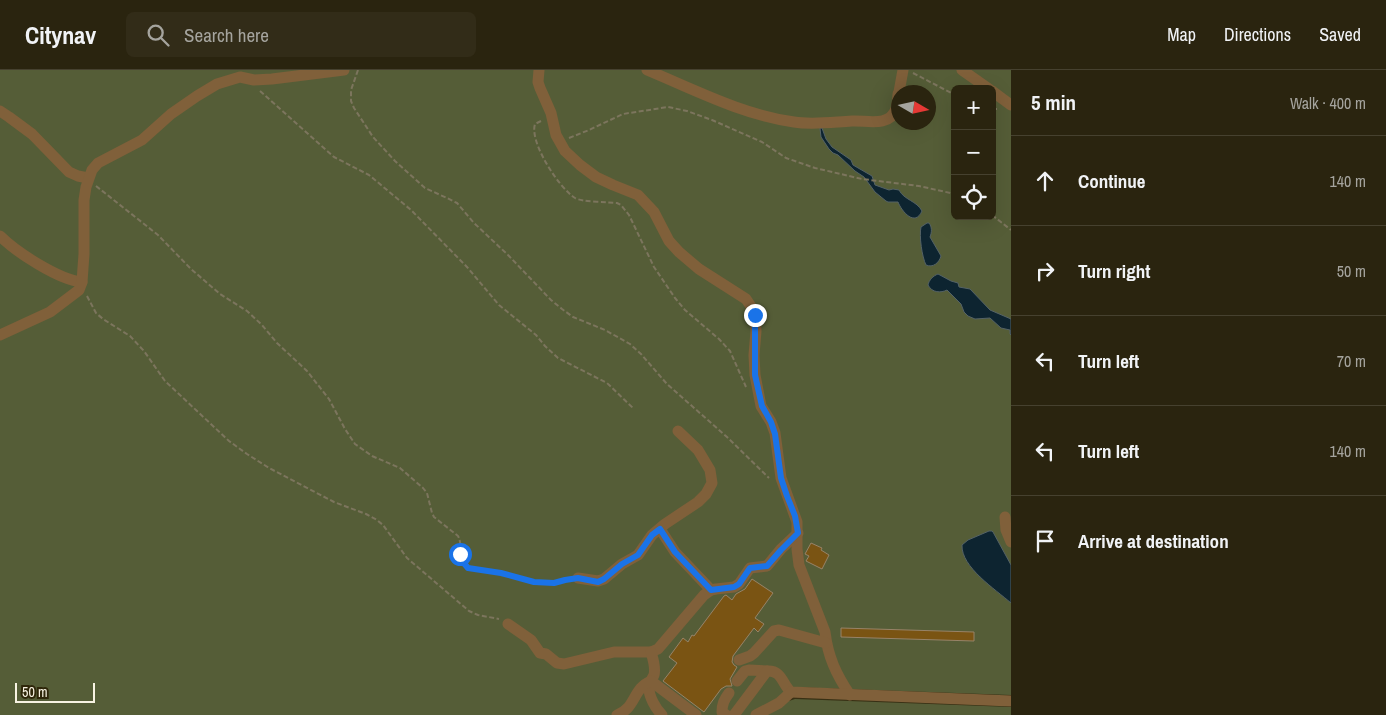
<!DOCTYPE html>
<html lang="en">
<head>
<meta charset="utf-8">
<style>
  :root { --surface:#2a240f; --page:#322c18; --text:#f1f3f6; --muted:#a5a49e; --line:#46412f }
  body { margin:0; font-family:"Archivo Narrow",sans-serif; background:var(--page); color:var(--text) }
  .controls { position:absolute; right:15px; top:15px; display:grid; overflow:hidden; border-radius:8px; box-shadow:0 5px 20px #0002 }
  .controls button { width:45px; height:45px; display:grid; place-items:center; padding:0; border:0; border-bottom:1px solid var(--line); background:var(--surface); color:var(--text); font:25px sans-serif }
  .compass { position:absolute; left:891px; top:15px; width:45px; height:45px; border-radius:50%; background:var(--surface); box-shadow:0 5px 20px #0002; rotate:99deg }
  .scale { position:absolute; left:15px; bottom:12px; width:80px; box-sizing:border-box; padding-left:5px; border:2px solid #f8f3e3; border-top:0; font-size:14px; line-height:18px; white-space:nowrap; color:#f8f3e3; -webkit-text-stroke:4px #2e2609; paint-order:stroke }
  .stop { position:absolute; width:15px; height:15px; margin:-11px; border:4px solid #1a73e8; border-radius:50%; background:#fff }
  .stop.end { background:#1a73e8; border-color:#fff; box-shadow:0 1px 5px #0008 }
  .list { margin:0; padding:0; list-style:none }
  h2 { display:flex; justify-content:space-between; align-items:center; height:65px; margin:0; padding:0 20px; font-size:21px }
  h2 small { font-size:16px; font-weight:400; color:var(--muted) }
  .list li { display:grid; grid-template-columns:32px 1fr auto; gap:15px; align-items:center; box-sizing:border-box; height:90px; padding:0 20px; border-top:1px solid var(--line) }
  .list b { display:block; font-size:19px; white-space:nowrap }
  .list em { font-size:16px; font-style:normal; color:var(--muted) }
  .icon { flex:none; width:28px; height:28px; fill:none; stroke:currentColor; stroke-width:2; stroke-linecap:round; stroke-linejoin:round }
  .map { position:relative; flex:none; width:1011px; height:645px; overflow:hidden }
  header { display:flex; align-items:center; gap:30px; box-sizing:border-box; height:70px; padding:0 25px; background:var(--surface); border-bottom:1px solid var(--line) }
  header strong { font-size:24px }
  nav { display:flex; gap:28px; margin-inline-start:auto; font-size:18px }
  .search { width:350px; height:45px; background:var(--page); display:flex; align-items:center; gap:12px; box-sizing:border-box; padding:0 18px; border-radius:8px; color:var(--muted); font-size:19px }
  main { display:flex }
  aside { flex:1; background:var(--surface) }
  .map>svg:first-child { display:block }
  .green { fill:#555d37; fill-rule:evenodd }
  .water { fill:#0d2430; stroke:#546266 }
  .building { fill:#7a5413; stroke:#978368 }
  .lines { fill:none; stroke-linecap:round; stroke-linejoin:round }
  .path { stroke:#7c755d; stroke-width:2; stroke-dasharray:5 2.5; stroke-linecap:butt }
  .minor { stroke:#80603a; stroke-width:11 }
  .route { stroke:#1a73e8; stroke-width:6 }
</style>
</head>
<body>
<header>
<strong>Citynav</strong>
<div class="search"><svg class="icon" aria-label="search" viewBox="0 0 24 24"><circle cx="10" cy="10" r="6"/><path d="M15 15l6 6"/></svg>Search here</div>
<nav><a>Map</a><a>Directions</a><a>Saved</a></nav>
</header>
<main>
<div class="map">
<svg width="1011" height="645" viewBox="0 0 1011 645">
  <rect width="100%" height="100%" fill="#383014"/>
  <!-- green -->
  <path class="green" d="M 0,0 L 1011,0 L 1011,625 L 792,617 L 789,631 L 795,629 L 1011,637 L 1011,645 L 0,645 ZM 955,19 L 992,19 L 992,146 L 955,146 ZM 898,22 L 928,22 L 928,52 L 898,52 Z"/>
  <!-- water -->
  <g class="water">
    <path d="M 820,58 L 822,58 L 826,69 L 832,77 L 851,90 L 853,95 L 872,106 L 875,115 L 889,120 L 893,119 L 899,120 C 904,130 917,131 922,141 C 915,157 902,142 898,132 L 888,132 L 886,131 L 875,122 L 864,107 L 855,101 L 838,85 L 833,83 L 829,79 L 821,67 Z"/>
    <path d="M 927,153 L 929,153 C 932,157 932,162 930,167 L 941,186 C 939,193 933,198 926,195 C 922,187 919,166 921,157 Z"/>
    <path d="M 938,204 L 951,211 L 958,213 L 959,217 L 970,219 L 990,240 L 1011,249 L 1011,265 L 1010,264 L 1010,260 L 1001,258 L 990,248 L 975,249 L 968,246 L 964,242 L 961,234 L 947,220 C 941,223 932,223 928,215 C 929,210 933,206 938,204 Z"/>
    <path d="M 989,461 L 992,461 L 993,462 L 1011,495 L 1011,533 C 995,519 961,497 962,475 L 968,470 Z"/>
  </g>
  <!-- building -->
  <g class="building">
    <polygon points="811,473 822,478 821,480 829,485 822,499 806,491 809,486 805,484"/>
    <polygon points="752,509 773,523 755,548 764,554 758,562 754,558 733,586 732,592 734,595 737,597 730,609 732,616 726,616 721,619 704,642 663,611 677,593 669,587 683,568 688,572 692,565 694,566 724,526 726,525 732,530 736,524 745,519"/>
    <polygon points="841,558 974,562 974,571 841,567"/>
  </g>
  <g class="lines">
    <!-- path -->
    <g class="path">
      <polyline points="358,0 351,20 351,31 354,38 373,67 395,91 425,118 447,128 457,133 474,153 508,185 551,230 562,239 573,247 605,260 630,274 641,284 667,314 727,367 769,408"/>
      <polyline points="913,3 955,25"/>
      <polyline points="260,21 334,87 369,105 411,140 467,197 499,235 536,265 545,276 558,288 607,313 634,339"/>
      <polyline points="992,39 999,39"/>
      <path d="M 541,51 L 535,54 C 529,72 559,118 575,128 C 581,132 608,132 617,133 L 621,135 L 629,145 L 654,197 L 675,228 L 685,240 L 719,269 L 730,281 L 746,317"/>
      <polyline points="569,68 589,60 623,44 668,37 687,41 712,50 762,72 786,88 815,98 862,109 919,116 955,124"/>
      <path d="M 96,116 L 158,165 L 191,199 L 220,224 L 247,241 L 262,255 L 277,273 L 307,301 L 329,329 L 345,359 L 355,374 L 372,386 L 400,398 L 423,418 L 427,423 L 432,443 L 434,447 L 458,466 C 464,477 455,488 468,497 L 546,513 L 554,513 L 568,509"/>
      <polyline points="992,145 1011,160"/>
      <polyline points="87,226 96,243 103,249 130,266 144,281 165,311 229,371 247,384 269,398 334,432 366,444 377,450 383,455 407,488 469,541 478,545 499,549"/>
    </g>
    <!-- minor -->
    <g class="minor">
      <path d="M 539,0 L 538,12 L 540,18 L 551,43 L 556,65 L 565,81 L 580,95 L 596,107 L 613,115 L 638,125 L 654,142 L 669,171 L 679,182 L 699,199 L 746,229 L 752,238 L 755,245 L 756,261 L 754,285 L 755,305 L 761,336 L 771,352 L 775,363 L 781,408 L 797,452 L 797,479 L 799,495 L 825,562 C 828,587 836,604 850,625"/>
      <path d="M 647,0 C 695,20 743,45 794,52 C 813,55 833,52 852,51 C 866,50 889,58 896,39 C 897,35 898,29 898,24"/>
      <polyline points="962,0 989,19"/>
      <polyline points="992,21 1011,35"/>
      <polyline points="899,22 903,0"/>
      <polyline points="0,41 9,47 32,64 69,102 78,106 88,108"/>
      <path d="M 0,166 C 16,182 59,210 82,212"/>
      <polyline points="0,265 50,242 79,220 82,212 84,184 84,130 86,117 92,100 98,93 142,70 171,44 197,26 217,14 240,7 254,10 272,9 344,0"/>
      <polyline points="1005,447 1006,460 1011,472"/>
      <polyline points="660,459 675,482 711,520"/>
      <polyline points="578,508 598,511 604,509 622,494 638,485 652,465 665,454 698,432 706,424 712,413 710,400 698,380 678,361"/>
      <polyline points="508,554 531,570 540,583 546,584 557,593 564,594 614,582 651,582 658,579 704,525 711,520 716,519 734,517 739,514 750,498 767,496 781,479 798,463"/>
      <path d="M 651,582 C 653,589 656,597 654,605 C 652,609 650,612 649,616 C 648,626 656,639 662,645"/>
      <polyline points="739,590 750,586 754,583 774,561 779,560 826,573"/>
      <polyline points="737,611 745,601 749,600 767,601"/>
      <path d="M 617,645 C 637,637 632,619 651,611 L 696,645"/>
      <path d="M 726,645 L 722,642 C 722,634 724,630 729,623"/>
      <path d="M 734,645 L 767,601 C 782,600 782,614 791,622 L 1011,631"/>
      <polyline points="756,645 779,633 791,622"/>
    </g>
  </g>
  <g class="lines">
    <!-- route -->
    <polyline class="route" points="460,484 462,491 468,498 501,503 534,512 554,513 565,510 578,508 598,512 604,509 622,494 638,485 652,465 660,459 675,482 711,520 734,517 739,514 750,498 767,496 781,480 798,463 795,446 787,426 781,408 775,364 771,352 762,336 755,305 755,245"/>
  </g>
</svg>
<div class="controls">
<button>+</button>
<button>−</button>
<button><svg class="icon" aria-label="locate" viewBox="0 0 24 24"><circle cx="12" cy="12" r="6"/><path d="M12 2v4M12 18v4M2 12h4M18 12h4"/></svg></button>
</div>
<svg class="compass" viewBox="-18 -18 36 36"><path d="M0-13l5 13h-10z" fill="#e53935"/><path d="M0 13l5-13h-10z" fill="#a5a49e"/></svg>
<div class="scale">50 m</div>
<div class="stop" style="left:460px;top:484px"></div>
<div class="stop end" style="left:755px;top:245px"></div>
</div>
<aside>
<h2>5 min<small>Walk · 400 m</small></h2>
<ul class="list">
<li><svg class="icon" aria-label="ahead" viewBox="0 0 24 24"><path d="M12 20V5M6 11l6-6 6 6"/></svg><div><b>Continue</b></div><em>140 m</em></li>
<li><svg class="icon" aria-label="right" viewBox="0 0 24 24"><path d="M7 20v-9h11M14 6l5 5-5 5"/></svg><div><b>Turn right</b></div><em>50 m</em></li>
<li><svg class="icon" aria-label="left" viewBox="0 0 24 24"><path d="M17 20v-9H6M10 6l-5 5 5 5"/></svg><div><b>Turn left</b></div><em>70 m</em></li>
<li><svg class="icon" aria-label="left" viewBox="0 0 24 24"><path d="M17 20v-9H6M10 6l-5 5 5 5"/></svg><div><b>Turn left</b></div><em>140 m</em></li>
<li><svg class="icon" aria-label="arrive" viewBox="0 0 24 24"><path d="M6 21V4h12l-3 4 3 4H6"/></svg><div><b>Arrive at destination</b></div></li>
</ul>
</aside>
</main>
</body>
</html>
